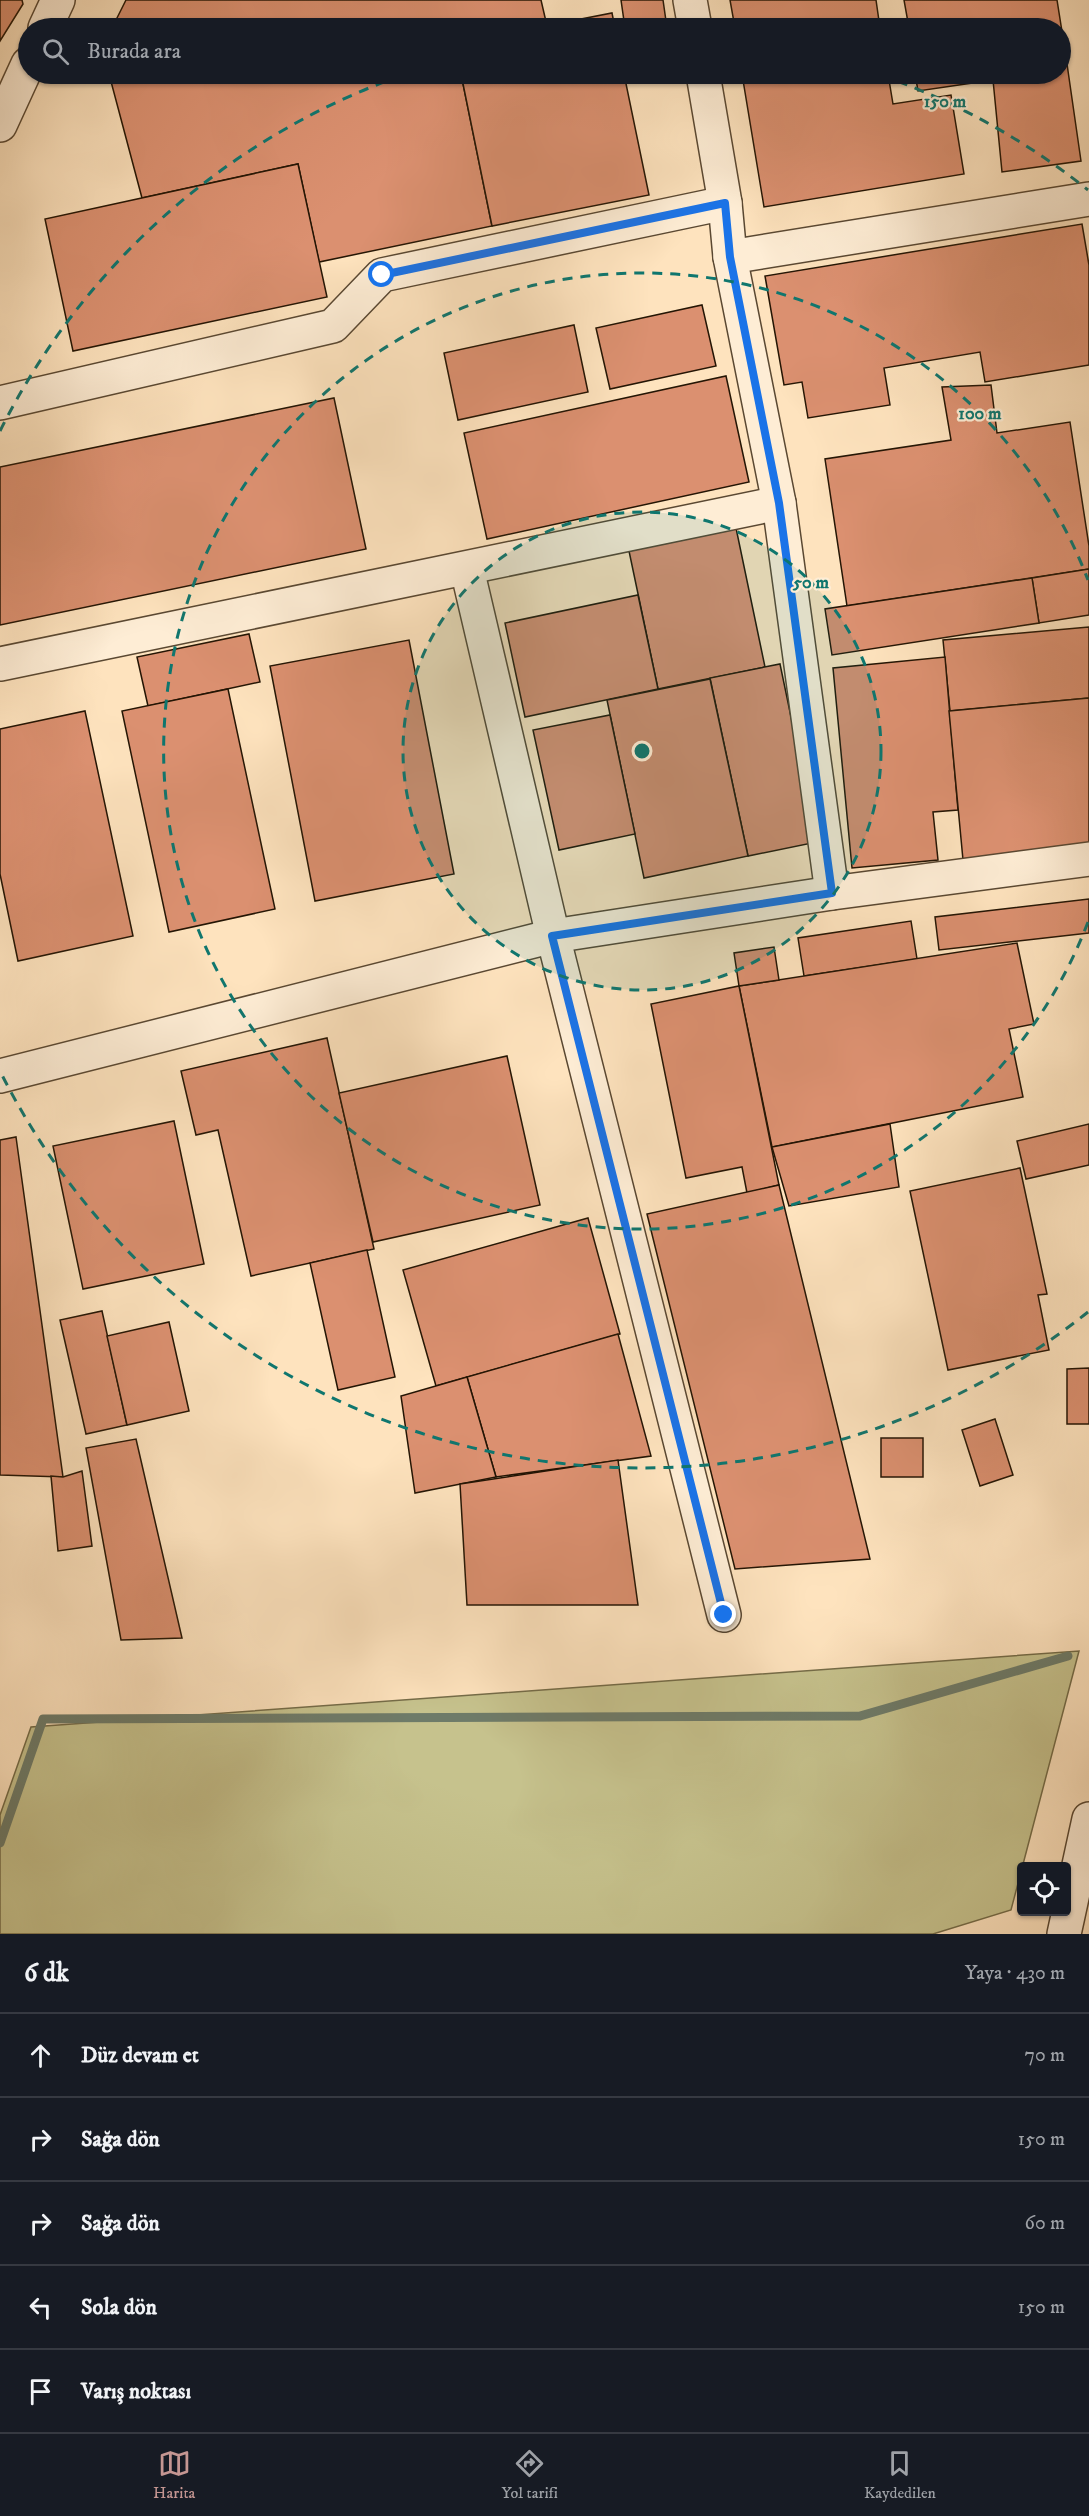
<!DOCTYPE html>
<html lang="tr">
<head>
<meta charset="utf-8">
<style>
  :root { --surface:#171b24; --page:#242831; --text:#f1f3f6; --muted:#9ea1a6; --line:#363941; --accent:#c59692 }
  body { margin:0; font-family:"IM FELL DW Pica",serif; background:var(--page); color:var(--text) }
  .controls { position:absolute; right:18px; bottom:18px; display:grid; overflow:hidden; border-radius:6px; box-shadow:0 2px 4px #0004 }
  .controls button { width:54px; height:54px; display:grid; place-items:center; padding:0; border:0; border-bottom:2px solid var(--line); background:var(--surface); color:var(--text); font:30px sans-serif }
  .stop { position:absolute; width:18px; height:18px; margin:-14px; border:4px solid #1a73e8; border-radius:50%; background:#fff }
  .stop.end { background:#1a73e8; border-color:#fff; box-shadow:0 2px 6px #0008 }
  .list { margin:0; padding:0; list-style:none }
  h2 { display:flex; justify-content:space-between; align-items:center; height:78px; margin:0; padding:0 24px; font-size:26px }
  h2 small { font-size:20px; font-weight:400; color:var(--muted) }
  .list li { display:grid; grid-template-columns:39px 1fr auto; gap:18px; align-items:center; box-sizing:border-box; height:84px; padding:0 24px; border-top:2px solid var(--line) }
  .list b { display:block; font-size:22px; white-space:nowrap }
  .list em { font-size:20px; font-style:normal; color:var(--muted) }
  .icon { flex:none; width:33px; height:33px; fill:none; stroke:currentColor; stroke-width:2; stroke-linecap:round; stroke-linejoin:round }
  .map { position:relative; flex:none; width:1089px; height:1934px; overflow:hidden }
  .search { position:absolute; background:var(--surface); box-shadow:0 2px 4px #0004; left:18px; right:18px; top:18px; height:66px; display:flex; align-items:center; gap:15px; box-sizing:border-box; padding:0 21px; border-radius:33px; color:var(--muted); font-size:22px }
  .sheet { height:498px; background:var(--surface) }
  nav { display:flex; justify-content:space-around; align-items:center; box-sizing:border-box; height:84px; border-top:2px solid var(--line); background:var(--surface); font-size:16px; color:var(--muted) }
  nav a { display:grid; justify-items:center; gap:3px }
  nav .on { color:var(--accent) }
  .map>svg:first-child { display:block }
  .green { fill:#c6c28d; stroke:#756c48; stroke-width:1.5 }
  .lines { fill:none; stroke-linecap:round; stroke-linejoin:round }
  .stream { stroke:#6e7b69; stroke-width:9 }
  .building { fill:#db9070; stroke:#241504; stroke-width:1.5 }
  .minor-casing { stroke:#5a4832; stroke-width:36 }
  .minor { stroke:#feedd5; stroke-width:33 }
  .route { stroke:#1a73e8; stroke-width:8 }
  .ring { fill:none; stroke:#0f766e; stroke-width:3; stroke-dasharray:10 8 }
  .centre { fill:#0f766e; stroke:#feedd5; stroke-width:3 }
  .ring-label { font-size:18px; text-anchor:middle; font-weight:bold; fill:#0f766e; stroke:#feedd5; stroke-width:4.5; stroke-linejoin:round; paint-order:stroke }
</style>
</head>
<body>
<div class="map">
<svg width="1089" height="1934" viewBox="0 0 1089 1934">
  <rect width="100%" height="100%" fill="#fee3be"/>
  <filter id="stains"><feTurbulence type="fractalNoise" baseFrequency=".00333" numOctaves="4"/><feColorMatrix values="0 0 0 0 .2 0 0 0 0 .09 0 0 0 0 .02 0 0 0 .5 -.17"/></filter>
  <radialGradient id="worn" r=".72"><stop offset=".6" stop-color="#630" stop-opacity="0"/><stop offset="1" stop-color="#630" stop-opacity=".3"/></radialGradient>
  <!-- green -->
  <polygon class="green" points="1079,1651 1011,1910 933,1934 0,1934 0,1815 31,1727"/>
  <g class="lines">
    <!-- stream -->
    <polyline class="stream" points="0,1843 43,1719 860,1716 1068,1656"/>
  </g>
  <!-- building -->
  <g class="building">
    <polygon points="0,0 22,0 23,4 0,41"/>
    <polygon points="126,0 541,0 547,26 534,28 112,28"/>
    <polygon points="621,0 663,0 667,28 625,28"/>
    <polygon points="730,0 876,0 880,28 735,28"/>
    <polygon points="904,0 1057,0 1066,57 1060,58 1060,28 909,28"/>
    <polygon points="612,13 615,28 535,28"/>
    <polygon points="1066,57 1081,161 1002,172 993,80 996,74 1060,74 1060,58"/>
    <polygon points="109,74 461,74 492,226 319,262 298,164 142,198"/>
    <polygon points="461,74 624,74 649,195 492,226"/>
    <polygon points="742,74 888,74 893,104 951,95 964,174 764,207"/>
    <polygon points="915,74 996,74 993,80 918,91"/>
    <polygon points="298,164 327,297 73,351 45,219"/>
    <polygon points="1082,224 1089,265 1089,365 985,382 980,352 884,368 890,405 808,418 802,382 784,385 765,276"/>
    <polygon points="702,305 716,366 610,389 596,328"/>
    <polygon points="574,325 588,392 458,420 444,353"/>
    <polygon points="726,376 749,482 487,539 464,433"/>
    <polygon points="991,385 997,433 1070,422 1089,546 1089,569 847,606 825,459 951,440 942,387"/>
    <polygon points="334,398 366,549 0,625 0,467"/>
    <polygon points="736,528 765,667 658,689 629,551"/>
    <polygon points="1089,569 1089,615 1039,623 1032,578"/>
    <polygon points="1032,578 1039,623 832,655 825,609"/>
    <polygon points="638,595 658,689 525,717 505,623"/>
    <polygon points="1089,627 1089,698 950,711 943,640"/>
    <polygon points="249,634 260,682 148,706 137,657"/>
    <polygon points="409,640 454,874 315,901 270,666"/>
    <polygon points="945,657 958,810 933,812 938,860 852,868 833,668"/>
    <polygon points="780,664 817,842 748,856 710,678"/>
    <polygon points="710,679 748,856 644,878 607,700"/>
    <polygon points="228,689 275,909 169,932 122,711"/>
    <polygon points="1089,698 1089,848 963,860 949,711"/>
    <polygon points="85,711 133,936 18,961 0,874 0,729"/>
    <polygon points="610,715 635,834 559,850 533,730"/>
    <polygon points="1089,899 1089,933 939,950 935,917"/>
    <polygon points="911,921 917,959 804,976 798,938"/>
    <polygon points="1017,943 1034,1024 1009,1029 1023,1097 772,1147 739,986"/>
    <polygon points="774,947 779,980 739,986 734,953"/>
    <polygon points="739,986 779,1185 747,1193 742,1167 686,1178 651,1004"/>
    <polygon points="327,1038 374,1249 251,1276 218,1130 196,1135 181,1071"/>
    <polygon points="507,1056 540,1205 373,1242 339,1093"/>
    <polygon points="174,1121 204,1264 83,1289 53,1146"/>
    <polygon points="890,1124 899,1187 789,1206 772,1147"/>
    <polygon points="1089,1124 1089,1165 1026,1179 1017,1141"/>
    <polygon points="16,1137 63,1477 0,1475 0,1140"/>
    <polygon points="1020,1168 1047,1294 1038,1295 1049,1350 948,1370 910,1191"/>
    <polygon points="779,1185 870,1559 735,1569 647,1214"/>
    <polygon points="588,1218 620,1334 436,1386 403,1270"/>
    <polygon points="367,1250 395,1377 338,1390 310,1263"/>
    <polygon points="102,1311 127,1425 86,1434 60,1320"/>
    <polygon points="169,1322 189,1411 127,1425 107,1336"/>
    <polygon points="618,1334 651,1456 496,1477 467,1377"/>
    <polygon points="1089,1368 1089,1424 1067,1424 1067,1369"/>
    <polygon points="467,1377 496,1477 415,1493 401,1396"/>
    <polygon points="995,1419 1013,1475 980,1486 962,1430"/>
    <rect x="881" y="1438" width="42" height="39"/>
    <polygon points="136,1439 182,1638 121,1640 86,1448"/>
    <polygon points="618,1460 638,1605 467,1605 460,1484"/>
    <polygon points="82,1471 92,1546 58,1551 51,1476 63,1477"/>
  </g>
  <g class="lines">
    <!-- minor casing -->
    <g class="minor-casing">
      <g id="minor">
        <polyline points="690,0 695,28"/>
        <polyline points="45,28 58,0"/>
        <polyline points="703,74 725,203 730,257 779,503 832,893"/>
        <polyline points="0,125 28,64"/>
        <polyline points="730,257 1089,199"/>
        <polyline points="0,403 333,326 382,275 725,203"/>
        <polyline points="467,569 553,936 724,1615"/>
        <polyline points="0,664 779,503"/>
        <polyline points="0,1076 553,936 832,893 1089,859"/>
        <polyline points="1064,1934 1089,1819"/>
      </g>
    </g>
    <!-- minor -->
    <use href="#minor" class="minor"/>
  </g>
  <g class="lines">
    <!-- route -->
    <polyline class="route" points="382,275 725,203 730,257 779,503 832,893 552,936 724,1615"/>
  </g>
  <!-- distance rings -->
  <circle cx="642" cy="751" r="239" fill="#0f766e" fill-opacity=".12"/>
  <g class="ring">
    <circle cx="642" cy="751" r="239"/>
    <path d="M1088 922A478 478 0 1 1 1088 580"/>
    <path d="M1088 1312A717 717 0 0 1 0 1071M0 431A717 717 0 0 1 403 75M881 75A717 717 0 0 1 1088 190"/>
  </g>
  <circle cx="642" cy="751" r="9" class="centre"/>
  <g class="ring-label">
    <text x="945" y="107">150 m</text>
    <text x="980" y="419">100 m</text>
    <text x="811" y="588">50 m</text>
  </g>
  <rect width="100%" height="100%" filter="url(#stains)"/>
  <rect width="100%" height="100%" fill="url(#worn)"/>
</svg>
<div class="controls">
<button><svg class="icon" aria-label="locate" viewBox="0 0 24 24"><circle cx="12" cy="12" r="6"/><path d="M12 2v4M12 18v4M2 12h4M18 12h4"/></svg></button>
</div>
<div class="stop" style="left:382px;top:275px"></div>
<div class="stop end" style="left:724px;top:1615px"></div>
<div class="search"><svg class="icon" aria-label="search" viewBox="0 0 24 24"><circle cx="10" cy="10" r="6"/><path d="M15 15l6 6"/></svg>Burada ara</div>
</div>
<section class="sheet">
<h2>6 dk<small>Yaya · 430 m</small></h2>
<ul class="list">
<li><svg class="icon" aria-label="ahead" viewBox="0 0 24 24"><path d="M12 20V5M6 11l6-6 6 6"/></svg><div><b>Düz devam et</b></div><em>70 m</em></li>
<li><svg class="icon" aria-label="right" viewBox="0 0 24 24"><path d="M7 20v-9h11M14 6l5 5-5 5"/></svg><div><b>Sağa dön</b></div><em>150 m</em></li>
<li><svg class="icon" aria-label="right" viewBox="0 0 24 24"><path d="M7 20v-9h11M14 6l5 5-5 5"/></svg><div><b>Sağa dön</b></div><em>60 m</em></li>
<li><svg class="icon" aria-label="left" viewBox="0 0 24 24"><path d="M17 20v-9H6M10 6l-5 5 5 5"/></svg><div><b>Sola dön</b></div><em>150 m</em></li>
<li><svg class="icon" aria-label="arrive" viewBox="0 0 24 24"><path d="M6 21V4h12l-3 4 3 4H6"/></svg><div><b>Varış noktası</b></div></li>
</ul>
</section>
<nav>
<a class="on"><svg class="icon" aria-label="map" viewBox="0 0 24 24"><path d="M3 6l6-2 6 2 6-2v14l-6 2-6-2-6 2zM9 4v14M15 6v14"/></svg>Harita</a>
<a><svg class="icon" aria-label="directions" viewBox="0 0 24 24"><path d="M12 3l9 9-9 9-9-9zM9 14v-3h6M13 9l2 2-2 2"/></svg>Yol tarifi</a>
<a><svg class="icon" aria-label="saved" viewBox="0 0 24 24"><path d="M7 4h10v16l-5-4-5 4z"/></svg>Kaydedilen</a>
</nav>
</body>
</html>
